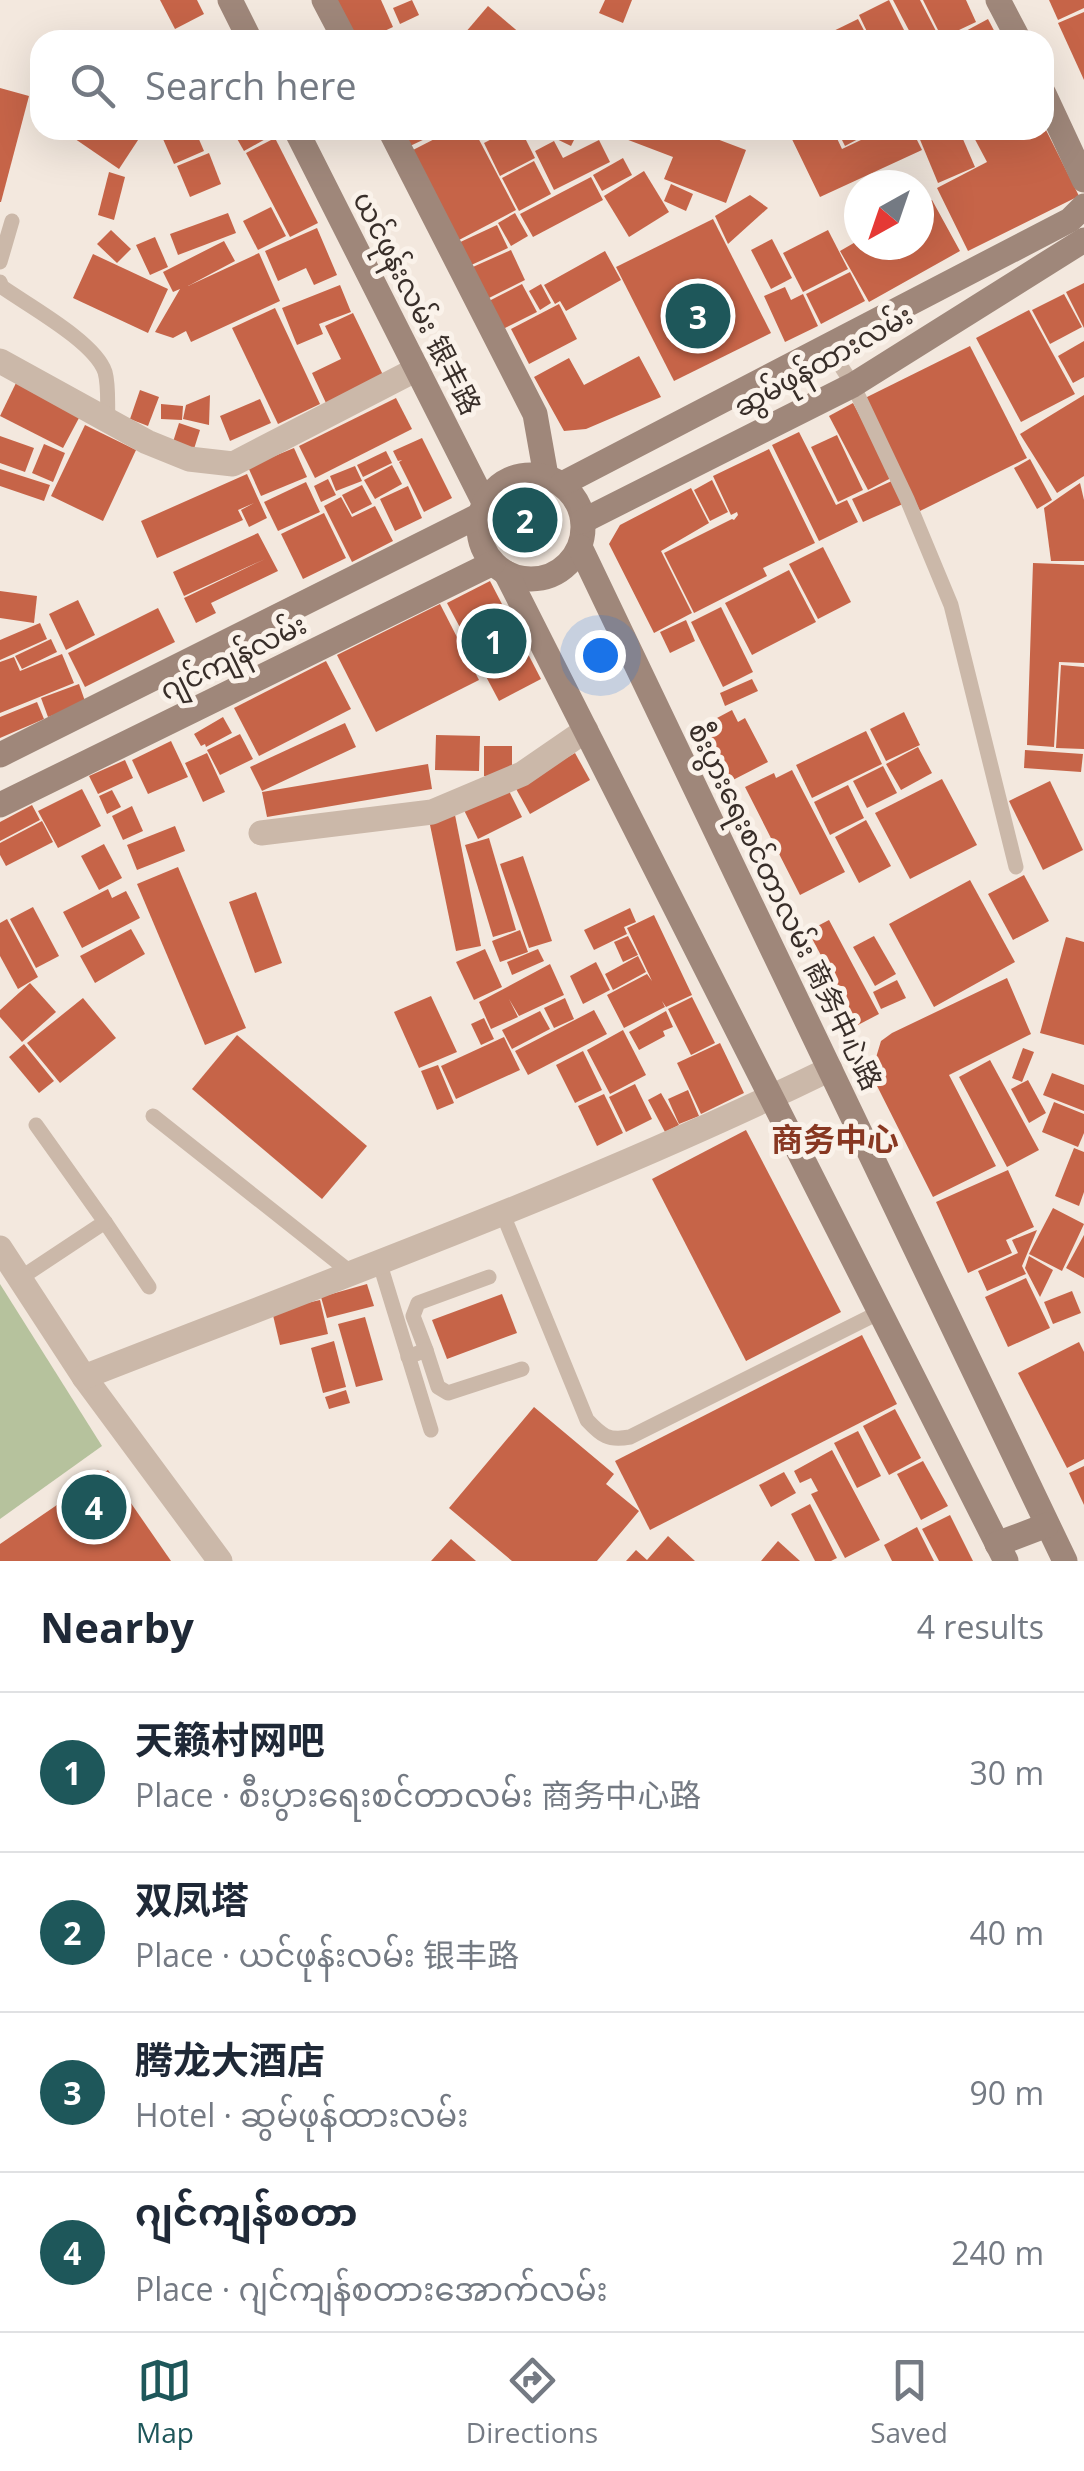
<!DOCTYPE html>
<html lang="en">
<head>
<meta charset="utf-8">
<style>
  :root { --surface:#fff; --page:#f6f6f7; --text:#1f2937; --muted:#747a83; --line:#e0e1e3; --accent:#1e575a }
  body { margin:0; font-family:"Open Sans","Noto Sans SC","Noto Sans Myanmar",sans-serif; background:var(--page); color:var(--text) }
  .compass { position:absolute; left:844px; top:170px; width:90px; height:90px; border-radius:50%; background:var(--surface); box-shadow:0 10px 40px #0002; rotate:220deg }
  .you { position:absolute; left:600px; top:655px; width:35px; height:35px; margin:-25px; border:8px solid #fff; border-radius:50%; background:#1a73e8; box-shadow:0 0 0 15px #1a73e833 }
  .badge { display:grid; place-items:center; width:65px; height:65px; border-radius:50%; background:var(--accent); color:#fff; font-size:32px; font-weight:700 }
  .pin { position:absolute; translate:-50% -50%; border:5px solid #fff; box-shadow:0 2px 10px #0006 }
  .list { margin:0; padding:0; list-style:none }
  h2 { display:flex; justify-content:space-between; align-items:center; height:130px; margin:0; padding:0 40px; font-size:42px }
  h2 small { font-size:32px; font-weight:400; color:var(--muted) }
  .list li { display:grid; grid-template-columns:65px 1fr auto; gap:30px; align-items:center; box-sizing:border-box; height:160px; padding:0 40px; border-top:2px solid var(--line) }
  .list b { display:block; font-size:38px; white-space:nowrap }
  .list p { margin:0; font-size:32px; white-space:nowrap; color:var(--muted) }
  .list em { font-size:32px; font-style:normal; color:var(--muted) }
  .icon { flex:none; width:55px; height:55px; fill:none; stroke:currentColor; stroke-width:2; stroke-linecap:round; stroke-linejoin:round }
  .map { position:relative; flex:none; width:1084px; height:1561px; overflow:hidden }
  .search { position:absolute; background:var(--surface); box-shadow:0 10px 40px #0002; left:30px; right:30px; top:30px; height:110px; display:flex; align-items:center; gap:25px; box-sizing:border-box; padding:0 35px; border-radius:30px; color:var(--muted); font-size:38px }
  .sheet { height:770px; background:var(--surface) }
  nav { display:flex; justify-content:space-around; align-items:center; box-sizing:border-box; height:140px; border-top:2px solid var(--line); background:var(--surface); font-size:28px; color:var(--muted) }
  nav a { display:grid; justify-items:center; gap:5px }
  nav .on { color:var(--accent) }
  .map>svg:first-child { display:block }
  .green { fill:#b6c29d }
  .building { fill:#c66448 }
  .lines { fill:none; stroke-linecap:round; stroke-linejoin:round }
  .service { stroke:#cbb8a9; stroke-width:15 }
  .minor { stroke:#cbb8a9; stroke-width:25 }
  .secondary { stroke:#9f877a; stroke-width:25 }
  .labels { text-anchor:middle; stroke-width:10; stroke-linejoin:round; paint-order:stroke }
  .street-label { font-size:28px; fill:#382e29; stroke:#faf2ea }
  .quarter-label { font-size:32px; font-weight:bold; fill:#883822; stroke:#faf2ea }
</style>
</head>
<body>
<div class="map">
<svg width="1084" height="1561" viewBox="0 0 1084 1561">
  <rect width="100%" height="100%" fill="#f3e8de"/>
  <!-- green -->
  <polygon class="green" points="0,1284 102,1446 0,1519"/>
  <!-- building -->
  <g class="building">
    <polygon points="160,0 197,0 204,14 175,29"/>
    <polygon points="335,0 381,0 393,27 365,40 354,40"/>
    <polygon points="412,0 419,15 400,24 393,8"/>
    <polygon points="605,0 632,0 623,23 599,13"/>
    <polygon points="889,0 909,40 871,40 859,15"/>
    <polygon points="893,0 920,0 936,31 914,40"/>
    <polygon points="923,0 966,0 976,22 942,38"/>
    <polygon points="1049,0 1084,0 1084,8 1058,20"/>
    <polygon points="488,6 528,40 459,40"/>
    <polygon points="1084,12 1084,80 1058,23"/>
    <polygon points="858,19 869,40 815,40"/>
    <polygon points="988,19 999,40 949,40"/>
    <polygon points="0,88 29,96 1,202 0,202"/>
    <polygon points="62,130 136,130 142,134 119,169"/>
    <polygon points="159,130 195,130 204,151 174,164"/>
    <polygon points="232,130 265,130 269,137 244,151"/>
    <polygon points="402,130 444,130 410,146"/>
    <polygon points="452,130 474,130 516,210 459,240 413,150"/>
    <polygon points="509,130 521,130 535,158 500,176 484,143"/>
    <polygon points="538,130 564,130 576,136 571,146"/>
    <polygon points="602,130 693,130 746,150 726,203 664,179 673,157"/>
    <polygon points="833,130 842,149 882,130 912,130 922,150 820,197 788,131"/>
    <polygon points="837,130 875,130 845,146"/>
    <polygon points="916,130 959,130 975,167 938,183"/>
    <polygon points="970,130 1046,130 1079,196 968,251 937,188 987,162"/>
    <polygon points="275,138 318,223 290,237 246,153"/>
    <polygon points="599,140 610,162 554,190 535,151 554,141 563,158"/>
    <polygon points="209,153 221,184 190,197 177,166"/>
    <polygon points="623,158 632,175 602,191 593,175"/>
    <polygon points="534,161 551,194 519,211 502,178"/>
    <polygon points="644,171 669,212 629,237 604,196"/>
    <polygon points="109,172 125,177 114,220 98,215"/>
    <polygon points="591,177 603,200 533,237 520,214"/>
    <polygon points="671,184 693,194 686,211 664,201"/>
    <polygon points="750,195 768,208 728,244 715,216"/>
    <polygon points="932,200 960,251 869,302 840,251 859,240 859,245 919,245 919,207"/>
    <polygon points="271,207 286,236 258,250 243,221"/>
    <polygon points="228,213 236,233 178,255 170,234"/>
    <polygon points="515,213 528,236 511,246 498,223"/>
    <polygon points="713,219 771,333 674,381 616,267"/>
    <polygon points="497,225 508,248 467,267 456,244"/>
    <polygon points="317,228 337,275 314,285 306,268 278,281 265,251"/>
    <polygon points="111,230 131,249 117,263 97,244"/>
    <polygon points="828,230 848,269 803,292 783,253"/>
    <polygon points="155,237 168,267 150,275 136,245"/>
    <polygon points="772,239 792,278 771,289 751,250"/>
    <polygon points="224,241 235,261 188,286 259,253 280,301 191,342 186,331 173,338 155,332 180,289 173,292 163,272"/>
    <polygon points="511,250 525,280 481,302 466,270"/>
    <polygon points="605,251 621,280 566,311 560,301 555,304 544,285"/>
    <polygon points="93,254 168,289 148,333 73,298"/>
    <polygon points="850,272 865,301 821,324 806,294"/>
    <polygon points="1084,283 1084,328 1066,292"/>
    <polygon points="522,284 537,312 497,332 483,304"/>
    <polygon points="541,284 551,303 540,310 529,291"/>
    <polygon points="340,285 351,312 319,324 323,334 297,345 282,308"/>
    <polygon points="785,287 791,300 803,294 818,326 785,342 764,296"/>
    <polygon points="1064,294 1082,327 1050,344 1032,310"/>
    <polygon points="559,304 577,339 529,364 511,329"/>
    <polygon points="275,308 320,404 278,424 232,328"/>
    <polygon points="1029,310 1075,394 1021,422 976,338"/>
    <polygon points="353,313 383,375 326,403 312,373 341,359 325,326"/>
    <polygon points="1084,341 1084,377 1073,383 1058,356"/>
    <polygon points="970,346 1027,458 920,511 863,399"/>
    <polygon points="639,356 661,397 586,429 564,431 534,377 569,358 584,385"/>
    <polygon points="16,383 80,416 63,448 0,416"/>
    <polygon points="140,390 159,397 148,426 130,419"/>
    <polygon points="210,395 209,425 183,419 186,405"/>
    <polygon points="1084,395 1084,476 1057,493 1020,434"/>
    <polygon points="396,398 412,429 315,478 299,446"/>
    <polygon points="260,399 271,423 230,441 220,416"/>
    <polygon points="853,403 893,477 868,490 829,416"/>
    <polygon points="161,404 183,406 182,420 161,419"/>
    <polygon points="179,423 200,430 193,452 172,445"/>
    <polygon points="85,425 136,450 103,521 51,496"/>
    <polygon points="799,432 836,505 847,500 858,522 819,541 772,445"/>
    <polygon points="837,435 863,490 838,502 811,447"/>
    <polygon points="0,436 34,448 25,472 0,463"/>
    <polygon points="422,438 452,498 424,512 399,462 402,460 398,461 393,451"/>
    <polygon points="44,444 65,453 53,482 32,473"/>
    <polygon points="294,448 307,477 261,496 248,467"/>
    <polygon points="769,449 815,543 763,568 767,576 694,613 664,553 732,519 734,520 738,515 737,512 731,515 713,476"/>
    <polygon points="386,451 392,463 363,477 357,465"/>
    <polygon points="1030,459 1052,500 1037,509 1014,468"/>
    <polygon points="392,465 402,484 375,499 364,480"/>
    <polygon points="355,466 362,481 336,491 330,476"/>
    <polygon points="0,469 50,485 44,501 0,486"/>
    <polygon points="247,474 267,518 249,527 241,510 254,503 238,510 243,520 157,558 141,521"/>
    <polygon points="328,479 336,495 321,502 314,486"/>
    <polygon points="712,480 728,512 710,521 694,490"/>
    <polygon points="894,480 905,503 863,522 852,499"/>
    <polygon points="306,482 320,512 278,531 264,502"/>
    <polygon points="1080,483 1084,500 1084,561 1051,561 1044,508"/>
    <polygon points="362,485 372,504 352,514 342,495"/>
    <polygon points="408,486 422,518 395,531 380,499"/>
    <polygon points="691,488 709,523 661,551 692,613 654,633 609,544 620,525"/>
    <polygon points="341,497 352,517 375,506 393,541 352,562 324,506"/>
    <polygon points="527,497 545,506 548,532 526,544 504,533 503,507"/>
    <polygon points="324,513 346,558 303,579 281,534"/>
    <polygon points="258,533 278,571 211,603 216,613 196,623 184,598 265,559 184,596 173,572"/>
    <polygon points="823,547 851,602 818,619 789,564"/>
    <polygon points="1033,563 1084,565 1084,663 1059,662 1054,747 1027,745"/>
    <polygon points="789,570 816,622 752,655 725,603"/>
    <polygon points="490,581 541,679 499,701 447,603"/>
    <polygon points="0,591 37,596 34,623 0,618"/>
    <polygon points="78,600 95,635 66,650 49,614"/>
    <polygon points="440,604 479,680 376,732 337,655"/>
    <polygon points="721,607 753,672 723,687 691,622"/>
    <polygon points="158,608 175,642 85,687 68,653"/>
    <polygon points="686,620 695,641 670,653 660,632"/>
    <polygon points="40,623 47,639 0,660 0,640"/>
    <polygon points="51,639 57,652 22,669 15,656"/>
    <polygon points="62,654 74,683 0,713 0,662 14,657 20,671"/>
    <polygon points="326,661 351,709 259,756 234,708"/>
    <polygon points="1061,665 1084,667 1084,749 1056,748"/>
    <polygon points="752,679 758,691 725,706 720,693"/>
    <polygon points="79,684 86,704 48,717 41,698"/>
    <polygon points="37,702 44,719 0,738 0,717"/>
    <polygon points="732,710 738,722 745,718 768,762 731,781 702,726"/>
    <polygon points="904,712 920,745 886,761 870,729"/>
    <polygon points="223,717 232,733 206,747 205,744 201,746 194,734"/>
    <polygon points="345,723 356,747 262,791 250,767"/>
    <polygon points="866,731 882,764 812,798 796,765"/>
    <polygon points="240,734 253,759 220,775 207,750"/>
    <polygon points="436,735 480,736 479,771 435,770"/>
    <polygon points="171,741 188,777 148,794 132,760"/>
    <rect x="484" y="746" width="28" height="30"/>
    <polygon points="918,747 932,773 901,790 886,764"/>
    <polygon points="1025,750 1083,754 1081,772 1024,768"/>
    <polygon points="207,753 225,792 203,802 185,763"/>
    <polygon points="575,753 590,780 530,814 515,787"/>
    <polygon points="125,760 133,778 98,794 89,776"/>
    <polygon points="428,764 432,789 267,817 262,792"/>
    <polygon points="883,766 897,793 867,808 853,781"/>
    <polygon points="792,770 845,872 800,895 745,787 774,773 776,778"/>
    <polygon points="942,779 977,845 910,879 875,813"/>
    <polygon points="1050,781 1083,850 1043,870 1009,801"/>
    <polygon points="506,785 522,817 478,839 462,806"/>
    <polygon points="848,785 864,818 830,835 814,802"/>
    <polygon points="82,789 101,826 58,848 38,811"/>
    <polygon points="112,790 121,807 107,814 99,796"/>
    <polygon points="32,805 40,820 0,841 0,822"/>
    <polygon points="132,806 143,831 123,840 112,816"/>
    <polygon points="455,815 481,946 456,951 429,820"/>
    <polygon points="866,820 891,866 859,883 835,837"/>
    <polygon points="42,821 53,842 6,866 0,855 0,843"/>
    <polygon points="175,826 185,851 137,870 127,845"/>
    <polygon points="489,838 516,930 493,937 465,845"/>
    <polygon points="104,844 122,878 99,890 81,856"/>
    <polygon points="523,856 552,941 529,948 500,864"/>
    <polygon points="178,867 246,1028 205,1045 137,884"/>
    <polygon points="1024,875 1049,921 1013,940 988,894"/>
    <polygon points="970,880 1015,962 934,1007 889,924"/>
    <polygon points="108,889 112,898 126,891 140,918 82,948 63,912"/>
    <polygon points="256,892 282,963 255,973 229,902"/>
    <polygon points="33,907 59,956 36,968 10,919"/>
    <polygon points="630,908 636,922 624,927 627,934 594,950 584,930"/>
    <polygon points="654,915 692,995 666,1007 662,1001 665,1007 624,1028 607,995 647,974 652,981 627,928"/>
    <polygon points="7,919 38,977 18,989 0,956 0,923"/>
    <polygon points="829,920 879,1014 858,1025 808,931"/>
    <polygon points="131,929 145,954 95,983 80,956"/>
    <polygon points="520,930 528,952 500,962 492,941"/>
    <polygon points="628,936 638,955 623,962 614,942"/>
    <polygon points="874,936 896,974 875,986 853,947"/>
    <polygon points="1066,937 1084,942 1084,1045 1040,1033"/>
    <polygon points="485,949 502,987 474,1000 456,962"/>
    <polygon points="538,949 544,961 512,975 507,962"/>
    <polygon points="638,956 646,972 613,990 605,974"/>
    <polygon points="596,962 610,990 583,1004 570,976"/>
    <polygon points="550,964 564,995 519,1016 509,999 518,1017 491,1029 479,1002"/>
    <polygon points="1007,978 1031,1034 949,1075 996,1166 933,1197 871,1074 881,1041 892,1033"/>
    <polygon points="897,980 906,998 881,1009 873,992"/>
    <polygon points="30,983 56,1012 22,1042 0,1017 0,1010"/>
    <polygon points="431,996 457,1052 419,1068 394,1012"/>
    <polygon points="692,997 715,1043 691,1055 668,1009"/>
    <polygon points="83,998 116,1038 60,1083 27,1043"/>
    <polygon points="565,998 574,1019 554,1028 544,1008"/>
    <polygon points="594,1010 607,1034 528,1075 515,1051"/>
    <polygon points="540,1011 550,1029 512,1049 502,1030"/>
    <polygon points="666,1011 673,1027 663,1031 665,1036 639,1050 629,1032"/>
    <polygon points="484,1018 494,1039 481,1045 471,1024"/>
    <polygon points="623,1030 646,1075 610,1094 587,1050"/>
    <polygon points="237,1035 367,1146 322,1199 192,1089"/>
    <polygon points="504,1037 520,1070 456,1099 441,1066"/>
    <polygon points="720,1043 744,1093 701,1114 677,1063"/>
    <polygon points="24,1044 54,1081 39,1093 9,1057"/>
    <polygon points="1023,1048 1034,1052 1022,1082 1012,1078"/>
    <polygon points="583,1051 602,1090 575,1103 556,1065"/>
    <polygon points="990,1060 1039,1150 1007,1167 959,1077"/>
    <polygon points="438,1065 454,1103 437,1110 421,1071"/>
    <polygon points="1052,1073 1084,1085 1084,1111 1043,1095"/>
    <polygon points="1028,1080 1046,1113 1029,1123 1011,1089"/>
    <polygon points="635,1084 652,1119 626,1132 609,1097"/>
    <polygon points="688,1090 699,1116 679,1124 668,1099"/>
    <polygon points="661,1093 679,1125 665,1132 648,1100"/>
    <polygon points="604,1094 623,1133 597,1146 578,1106"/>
    <polygon points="1054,1102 1084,1114 1084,1133 1078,1147 1042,1132"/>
    <polygon points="746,1130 841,1312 746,1361 652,1179"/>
    <polygon points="1074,1148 1084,1152 1084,1192 1079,1206 1055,1196"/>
    <polygon points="1008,1170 1034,1227 1006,1240 1012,1253 968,1273 936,1202"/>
    <polygon points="1053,1208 1084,1224 1062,1271 1029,1254"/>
    <polygon points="1037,1230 1022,1266 1026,1274 987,1291 978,1271 1018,1253 1012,1240"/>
    <polygon points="1084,1235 1084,1278 1066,1268"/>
    <polygon points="1029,1256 1053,1270 1040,1297 1025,1268"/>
    <polygon points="1026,1278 1050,1328 1008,1347 985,1297"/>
    <polygon points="367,1284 374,1306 327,1318 321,1297"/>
    <polygon points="1072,1291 1081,1313 1053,1324 1044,1302"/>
    <polygon points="502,1294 517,1333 447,1359 432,1320"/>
    <polygon points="320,1300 328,1334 280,1345 272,1311"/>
    <polygon points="365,1317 383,1380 356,1387 338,1324"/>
    <polygon points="862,1335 897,1404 650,1530 615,1461"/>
    <polygon points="334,1341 346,1387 323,1393 311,1348"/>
    <polygon points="1079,1342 1084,1352 1084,1459 1067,1468 1018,1373"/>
    <polygon points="346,1390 350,1403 329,1409 325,1397"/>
    <polygon points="534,1407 614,1474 606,1484 639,1511 597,1561 512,1561 449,1508"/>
    <polygon points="895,1409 921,1458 889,1475 863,1426"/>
    <polygon points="858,1431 881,1476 857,1488 834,1443"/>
    <polygon points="832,1450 880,1540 845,1558 811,1494 818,1491 811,1478 800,1483 794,1471"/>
    <polygon points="923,1461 948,1506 921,1520 897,1474"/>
    <polygon points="1084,1466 1084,1505 1069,1473"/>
    <polygon points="108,1470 171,1561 0,1561 0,1544"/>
    <polygon points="784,1472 796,1493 771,1507 759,1485"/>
    <polygon points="810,1504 837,1558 831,1561 815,1561 791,1514"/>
    <polygon points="950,1515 973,1561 939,1561 922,1529"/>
    <polygon points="917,1527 934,1561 892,1561 884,1545"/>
    <polygon points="668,1536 695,1561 626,1561 636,1550 647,1560"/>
    <polygon points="451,1539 476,1561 431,1561"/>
    <polygon points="778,1541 800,1561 761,1561"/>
  </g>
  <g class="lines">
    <!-- service -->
    <g class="service">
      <polyline points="0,262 12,221"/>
      <path d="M 0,282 L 2,287 C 29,306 95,342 105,372 C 109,386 107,405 108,420"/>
      <polyline points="828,346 853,385 907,499 951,605 1016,867"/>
      <polyline points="153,1116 350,1272"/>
      <path d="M 502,1212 L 587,1420 C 602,1436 608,1441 630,1437 L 880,1312"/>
      <polyline points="105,1222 149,1287"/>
      <polyline points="379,1261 431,1430"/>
      <polyline points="19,1279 105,1222 36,1125"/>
      <polyline points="426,1350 413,1316 418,1303 489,1277"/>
      <polyline points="408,1357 426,1350 438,1387 448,1393 522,1369"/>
    </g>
    <!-- minor -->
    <g class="minor">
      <polyline points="0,361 147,442 189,459 233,464 417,369"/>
      <polyline points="261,833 432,812 522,774 586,730"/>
      <polyline points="0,1248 84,1377 220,1561"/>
      <path d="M 84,1377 C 334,1279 588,1187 830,1069"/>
    </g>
    <!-- secondary -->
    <g class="secondary">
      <polyline points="230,0 250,40"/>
      <polyline points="324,0 345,40"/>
      <polyline points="998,0 1019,40"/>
      <polyline points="1044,94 1084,180"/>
      <polyline points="296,130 484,502"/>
      <polyline points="390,130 535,414 546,476"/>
      <circle cx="531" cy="527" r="52"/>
      <polyline points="562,484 1070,220 1084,206"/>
      <polyline points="583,521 853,385 1084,240"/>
      <polyline points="580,547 1065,1561"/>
      <polyline points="506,573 1006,1561"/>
      <polyline points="0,755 480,515"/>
      <polyline points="0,805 493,563"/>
      <polyline points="997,1544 1047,1525"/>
    </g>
  </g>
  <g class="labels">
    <!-- street labels -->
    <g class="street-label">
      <text transform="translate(417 303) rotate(63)" y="10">ယင်ဖုန်းလမ်း 银丰路</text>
      <text transform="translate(823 361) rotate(-29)" y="10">ဆွမ်ဖုန်ထားလမ်း</text>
      <text transform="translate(233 657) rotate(-26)" y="10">ဂျင်ကျန်လမ်း</text>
      <text transform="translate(785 906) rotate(64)" y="10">စီးပွားရေးစင်တာလမ်း 商务中心路</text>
    </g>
    <!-- quarter labels -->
    <g class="quarter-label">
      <text x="835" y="1151">商务中心</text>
    </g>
  </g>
</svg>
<svg class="compass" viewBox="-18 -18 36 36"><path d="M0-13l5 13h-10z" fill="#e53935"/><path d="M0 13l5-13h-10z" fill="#747a83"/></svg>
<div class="you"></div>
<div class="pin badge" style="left:494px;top:641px">1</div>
<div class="pin badge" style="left:525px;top:520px">2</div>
<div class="pin badge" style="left:698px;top:316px">3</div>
<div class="pin badge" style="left:94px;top:1507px">4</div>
<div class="search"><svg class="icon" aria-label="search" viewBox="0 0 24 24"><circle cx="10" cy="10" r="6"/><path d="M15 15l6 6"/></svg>Search here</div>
</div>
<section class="sheet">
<h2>Nearby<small>4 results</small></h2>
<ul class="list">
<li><span class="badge">1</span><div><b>天籁村网吧</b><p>Place · စီးပွားရေးစင်တာလမ်း 商务中心路</p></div><em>30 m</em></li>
<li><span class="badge">2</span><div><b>双凤塔</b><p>Place · ယင်ဖုန်းလမ်း 银丰路</p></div><em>40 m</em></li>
<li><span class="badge">3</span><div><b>腾龙大酒店</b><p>Hotel · ဆွမ်ဖုန်ထားလမ်း</p></div><em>90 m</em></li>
<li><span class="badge">4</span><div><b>ဂျင်ကျန်စတာ</b><p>Place · ဂျင်ကျန်စတားအောက်လမ်း</p></div><em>240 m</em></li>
</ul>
</section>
<nav>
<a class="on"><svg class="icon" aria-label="map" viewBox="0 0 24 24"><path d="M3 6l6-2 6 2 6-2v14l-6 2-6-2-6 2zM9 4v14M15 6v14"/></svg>Map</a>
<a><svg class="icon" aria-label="directions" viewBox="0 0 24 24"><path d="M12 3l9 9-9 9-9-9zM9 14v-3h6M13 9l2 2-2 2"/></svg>Directions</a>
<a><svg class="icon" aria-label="saved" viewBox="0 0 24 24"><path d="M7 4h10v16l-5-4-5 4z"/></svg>Saved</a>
</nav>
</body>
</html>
